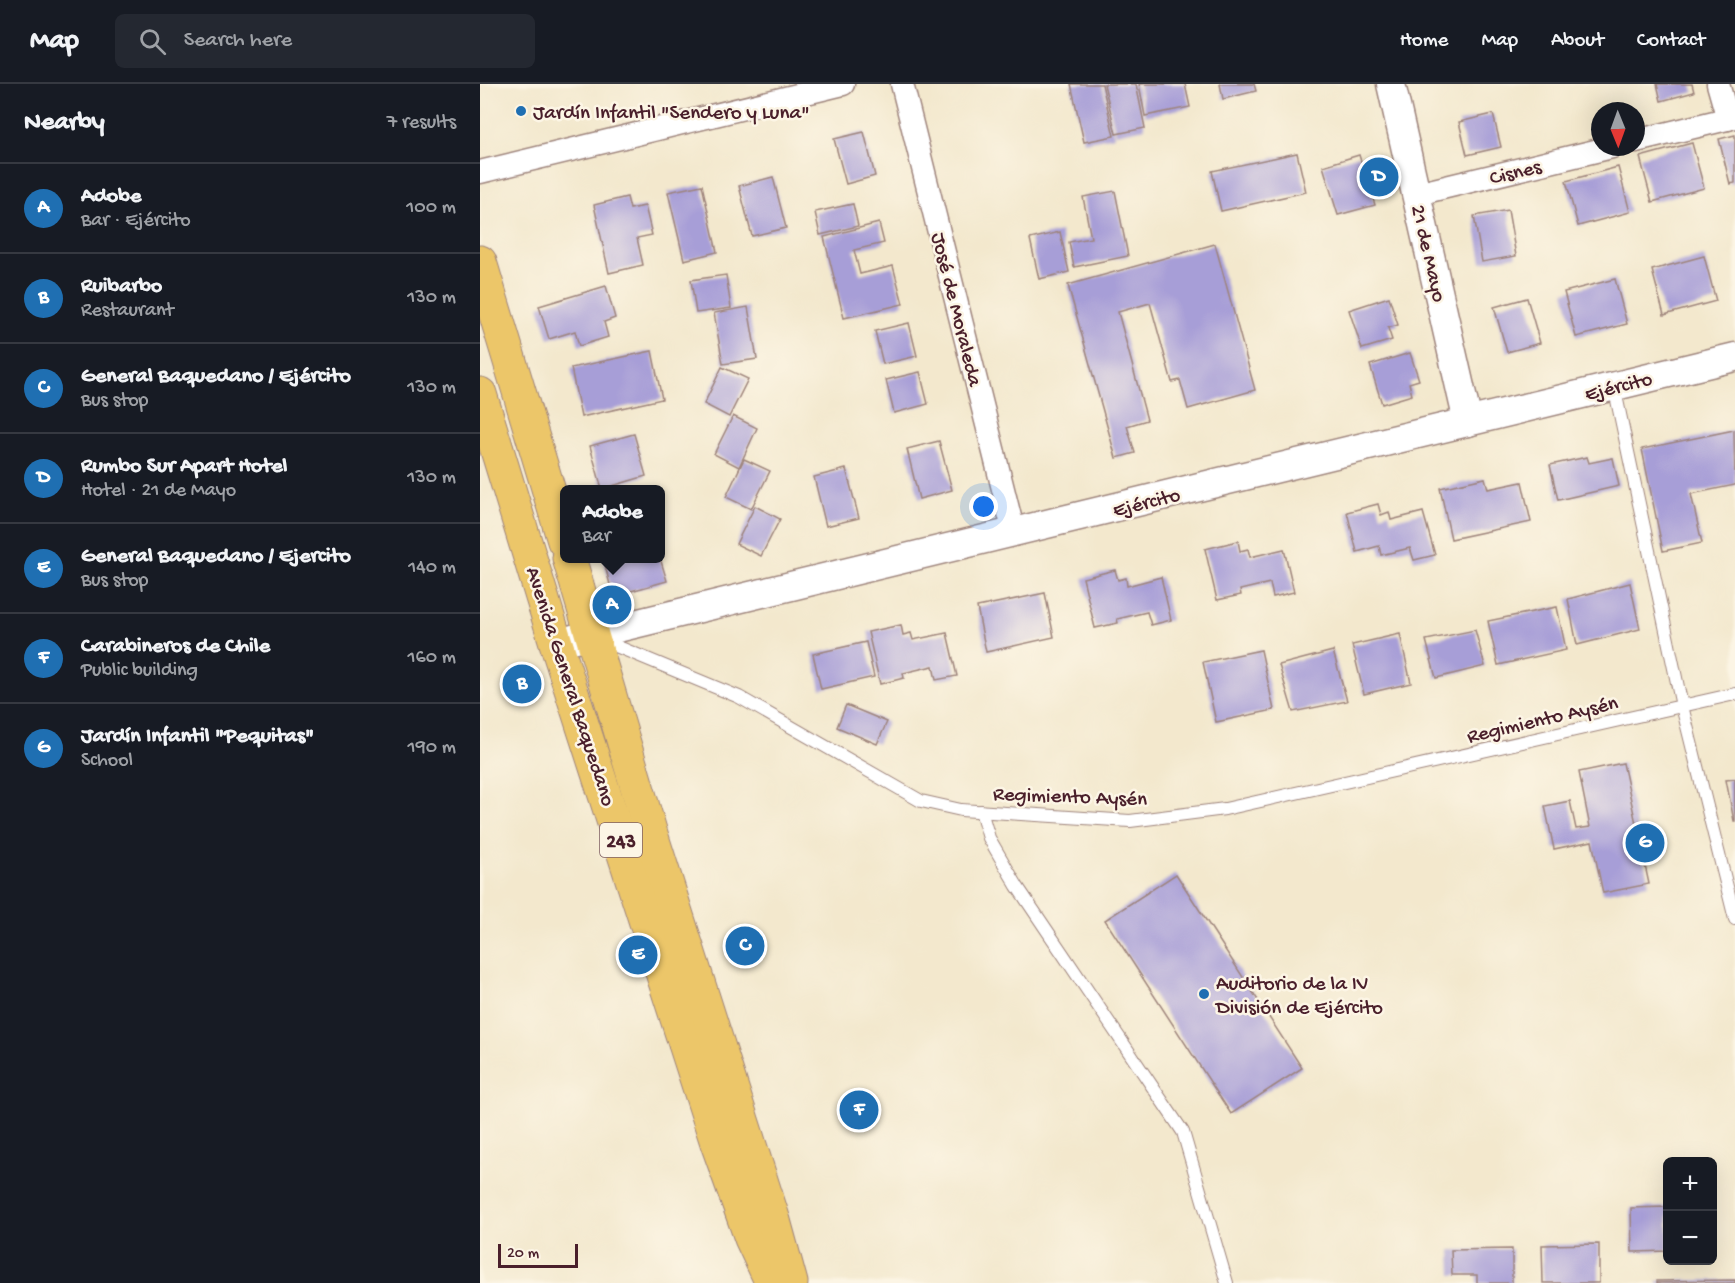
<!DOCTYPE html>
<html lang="en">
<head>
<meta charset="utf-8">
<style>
  :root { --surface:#171b24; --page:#242831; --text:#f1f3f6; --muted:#9ea1a6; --line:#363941; --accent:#1f6fb2 }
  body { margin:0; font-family:"Gochi Hand",sans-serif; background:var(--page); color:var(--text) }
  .controls { position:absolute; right:18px; bottom:18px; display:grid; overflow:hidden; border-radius:9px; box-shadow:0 6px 24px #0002 }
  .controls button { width:54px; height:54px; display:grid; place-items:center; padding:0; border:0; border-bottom:2px solid var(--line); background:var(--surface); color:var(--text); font:30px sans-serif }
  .compass { position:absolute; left:1111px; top:18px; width:54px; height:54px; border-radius:50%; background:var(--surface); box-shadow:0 6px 24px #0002; rotate:179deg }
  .scale { position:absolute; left:18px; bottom:15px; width:80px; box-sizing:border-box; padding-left:6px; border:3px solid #4a1f2b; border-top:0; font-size:16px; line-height:21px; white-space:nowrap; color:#4a1f2b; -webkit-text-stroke:4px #fcf5e5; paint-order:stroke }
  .you { position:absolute; left:504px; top:423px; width:21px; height:21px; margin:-15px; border:4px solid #fff; border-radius:50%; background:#1a73e8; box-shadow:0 0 0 9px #1a73e833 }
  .badge { display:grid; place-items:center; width:39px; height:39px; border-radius:50%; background:var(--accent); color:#fff; font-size:20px; font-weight:700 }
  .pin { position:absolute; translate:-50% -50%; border:3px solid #fff; box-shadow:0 2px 6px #0006 }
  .popup { position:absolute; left:80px; top:401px; width:105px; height:78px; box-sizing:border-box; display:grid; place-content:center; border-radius:9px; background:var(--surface); filter:drop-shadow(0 2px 4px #0005); font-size:20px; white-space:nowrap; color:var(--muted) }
  .popup b { font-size:22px; color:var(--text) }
  .popup::after { content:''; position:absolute; left:50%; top:100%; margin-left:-12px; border:12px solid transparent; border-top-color:var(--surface) }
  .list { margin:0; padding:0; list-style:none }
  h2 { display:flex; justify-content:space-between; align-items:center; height:78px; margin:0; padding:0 24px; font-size:26px }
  h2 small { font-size:20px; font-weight:400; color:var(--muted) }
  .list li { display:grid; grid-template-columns:39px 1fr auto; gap:18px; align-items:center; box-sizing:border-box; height:90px; padding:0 24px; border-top:2px solid var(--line) }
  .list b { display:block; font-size:22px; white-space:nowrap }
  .list p { margin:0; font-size:20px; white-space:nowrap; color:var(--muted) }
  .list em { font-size:20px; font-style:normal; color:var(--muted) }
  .icon { flex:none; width:33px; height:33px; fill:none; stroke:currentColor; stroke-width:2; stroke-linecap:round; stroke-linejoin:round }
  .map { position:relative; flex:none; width:1255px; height:1199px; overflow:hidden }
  header { display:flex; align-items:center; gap:36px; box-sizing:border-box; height:84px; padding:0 30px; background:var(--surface); border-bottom:2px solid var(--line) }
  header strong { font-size:28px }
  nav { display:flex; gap:33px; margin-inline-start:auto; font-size:21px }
  .search { width:420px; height:54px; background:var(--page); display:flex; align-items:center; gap:15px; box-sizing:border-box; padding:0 21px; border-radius:9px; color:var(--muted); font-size:22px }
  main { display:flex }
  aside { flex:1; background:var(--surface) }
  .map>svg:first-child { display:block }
  .building { fill:#a79ed7 }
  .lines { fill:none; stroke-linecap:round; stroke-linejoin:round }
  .service-casing { stroke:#9e847c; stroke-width:14 }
  .minor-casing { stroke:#9e847c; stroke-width:25 }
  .tertiary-casing { stroke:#9e847c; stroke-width:31 }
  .primary-casing { stroke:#9e847c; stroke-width:35 }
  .service { stroke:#fff; stroke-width:12 }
  .minor { stroke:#fff; stroke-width:22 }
  .tertiary { stroke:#fff; stroke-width:28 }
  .primary { stroke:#ecc669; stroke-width:33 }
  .poi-dot { fill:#1f6fb2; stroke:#fcf5e5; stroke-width:2 }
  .labels { text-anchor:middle; stroke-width:5; stroke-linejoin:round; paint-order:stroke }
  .shield { fill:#fcf5e5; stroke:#7f5f63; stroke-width:1.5 }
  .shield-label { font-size:20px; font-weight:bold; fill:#4a1f2b }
  .poi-label { font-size:21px; fill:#4a1f2b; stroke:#fcf5e5; text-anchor:start }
  .street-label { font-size:21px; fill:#4a1f2b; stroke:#fcf5e5 }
</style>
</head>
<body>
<header>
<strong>Map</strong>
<div class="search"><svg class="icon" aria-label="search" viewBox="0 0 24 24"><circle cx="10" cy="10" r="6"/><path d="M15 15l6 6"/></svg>Search here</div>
<nav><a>Home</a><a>Map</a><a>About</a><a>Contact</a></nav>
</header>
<main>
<aside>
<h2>Nearby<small>7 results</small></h2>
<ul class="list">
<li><span class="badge">A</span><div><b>Adobe</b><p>Bar · Ejército</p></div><em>100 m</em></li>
<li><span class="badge">B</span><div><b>Ruibarbo</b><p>Restaurant</p></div><em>130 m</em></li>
<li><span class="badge">C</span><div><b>General Baquedano / Ejército</b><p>Bus stop</p></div><em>130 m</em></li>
<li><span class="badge">D</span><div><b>Rumbo Sur Apart Hotel</b><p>Hotel · 21 de Mayo</p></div><em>130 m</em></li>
<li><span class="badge">E</span><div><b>General Baquedano / Ejercito</b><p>Bus stop</p></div><em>140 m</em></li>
<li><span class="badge">F</span><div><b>Carabineros de Chile</b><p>Public building</p></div><em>160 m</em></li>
<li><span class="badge">G</span><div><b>Jardín Infantil &quot;Pequitas&quot;</b><p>School</p></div><em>190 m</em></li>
</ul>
</aside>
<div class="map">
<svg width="1255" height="1199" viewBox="0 0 1255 1199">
  <rect width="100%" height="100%" fill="#fcf5e5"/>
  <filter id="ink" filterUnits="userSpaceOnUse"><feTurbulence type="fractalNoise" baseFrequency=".0167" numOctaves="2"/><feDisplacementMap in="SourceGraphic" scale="12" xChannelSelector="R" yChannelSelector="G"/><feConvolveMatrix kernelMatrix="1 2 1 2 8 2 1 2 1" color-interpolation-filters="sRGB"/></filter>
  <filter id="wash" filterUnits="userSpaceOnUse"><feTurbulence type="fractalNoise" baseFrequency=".008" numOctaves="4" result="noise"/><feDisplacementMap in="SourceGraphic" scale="24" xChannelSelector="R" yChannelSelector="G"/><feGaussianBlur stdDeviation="1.35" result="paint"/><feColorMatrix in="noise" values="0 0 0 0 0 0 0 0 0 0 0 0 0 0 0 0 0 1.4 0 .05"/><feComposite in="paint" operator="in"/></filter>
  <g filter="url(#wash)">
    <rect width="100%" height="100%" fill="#f3e8cd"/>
    <g id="blocks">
      <!-- building -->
      <g class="building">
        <polygon points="591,0 622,0 634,52 604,58"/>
        <polygon points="624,0 656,0 665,44 636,50"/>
        <polygon points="659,0 705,0 710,23 665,32"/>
        <polygon points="740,0 774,0 776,7 743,15"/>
        <polygon points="1177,0 1212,0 1214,8 1181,17"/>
        <polygon points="1013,30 1021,63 987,71 979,38"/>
        <polygon points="384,48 395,92 366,100 354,55"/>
        <polygon points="1255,51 1255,99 1250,100 1239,55"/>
        <polygon points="1212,59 1224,104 1172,118 1160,73"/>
        <polygon points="817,69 826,108 741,127 732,87"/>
        <polygon points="879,71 895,121 858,131 843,82"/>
        <polygon points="1138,83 1150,128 1098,142 1086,97"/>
        <polygon points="293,93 306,144 272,152 259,102"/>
        <polygon points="222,101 237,168 204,176 188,108"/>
        <polygon points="635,107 648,172 594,183 589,158 611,154 603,113"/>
        <polygon points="147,113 150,125 165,122 172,151 157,154 163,181 129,189 114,121"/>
        <polygon points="373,120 378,142 340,151 335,128"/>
        <polygon points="1028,126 1036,172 1002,178 994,132"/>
        <polygon points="399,139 404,159 374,166 380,190 413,182 423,220 364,234 344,153"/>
        <polygon points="580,148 589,188 559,195 550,155"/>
        <polygon points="735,160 775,306 708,325 700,296 692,298 670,219 638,228 667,336 647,342 655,369 636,374 588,201"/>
        <polygon points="1224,172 1236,217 1184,231 1172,186"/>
        <polygon points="246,191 251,224 216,229 211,196"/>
        <polygon points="1135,195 1147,240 1096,253 1084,208"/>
        <polygon points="126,202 135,234 124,238 128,253 99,262 95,247 69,255 59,222"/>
        <polygon points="909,213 918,241 908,244 912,256 882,265 869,226"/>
        <polygon points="1047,214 1060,259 1027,268 1014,223"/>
        <polygon points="268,223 277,275 243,280 234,229"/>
        <polygon points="429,239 437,272 403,280 395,247"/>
        <polygon points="172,267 182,315 101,333 91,284"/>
        <polygon points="930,269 939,296 929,299 932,311 902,320 890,281"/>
        <polygon points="242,283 268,295 249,333 224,320"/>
        <polygon points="440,288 448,320 414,329 406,296"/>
        <polygon points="253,332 277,344 259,383 234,370"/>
        <polygon points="1254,346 1255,401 1211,410 1222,459 1183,467 1162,365"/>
        <polygon points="154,350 166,392 122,405 110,362"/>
        <polygon points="459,357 472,406 439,415 427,365"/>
        <polygon points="1107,373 1109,379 1133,374 1139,402 1078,416 1070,381"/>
        <polygon points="264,375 290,387 271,425 246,413"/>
        <polygon points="366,385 379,434 346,442 334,393"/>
        <polygon points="1005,394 1008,405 1042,398 1051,438 971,455 960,404"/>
        <polygon points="898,420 901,431 909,428 911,436 943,428 955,471 934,476 930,464 901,471 899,462 877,468 867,428"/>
        <polygon points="275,422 300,435 281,472 256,460"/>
        <polygon points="758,457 760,467 768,465 770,473 804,465 814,508 793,513 790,499 760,506 761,511 737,516 725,465"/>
        <polygon points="123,474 180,474 187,497 133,512"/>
        <polygon points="635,486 638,496 646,494 647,502 681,493 691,536 671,541 667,528 637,535 638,539 615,544 603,494"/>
        <polygon points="1150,499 1160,545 1097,561 1088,515"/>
        <polygon points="565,509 574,553 506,568 497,523"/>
        <polygon points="1077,523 1086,566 1018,581 1008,537"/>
        <polygon points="421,541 423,551 431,549 433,556 467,549 477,592 456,596 453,582 423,589 424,594 400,600 388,548"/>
        <polygon points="995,546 1005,582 956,594 946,556"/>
        <polygon points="920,550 931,599 884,610 872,561"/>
        <polygon points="386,558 394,593 341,605 333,570"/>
        <polygon points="781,566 794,626 736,638 723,578"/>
        <polygon points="853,567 867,617 813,628 799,581"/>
        <polygon points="366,621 407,638 397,660 357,643"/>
        <polygon points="1143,679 1169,800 1123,809 1112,757 1074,765 1065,722 1090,717 1096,745 1110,743 1099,688"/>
        <polygon points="1255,695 1255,737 1254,737 1246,696"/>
        <polygon points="696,790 822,984 751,1030 625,836"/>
        <polygon points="1188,1123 1188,1167 1152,1168 1151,1124"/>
        <polygon points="1119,1160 1119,1199 1063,1199 1062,1161"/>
        <polygon points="1032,1165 1032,1199 997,1199 997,1191 972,1191 971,1166"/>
        <polygon points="1255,1196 1255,1199 1177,1199 1177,1197"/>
      </g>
    </g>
  </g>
  <g filter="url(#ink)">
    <use href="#blocks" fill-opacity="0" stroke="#9e847c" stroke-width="1.5"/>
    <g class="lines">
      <!-- service casing -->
      <g class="service-casing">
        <g id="service">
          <polyline points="1134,302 1202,622 1255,835"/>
          <polyline points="119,555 259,613 441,717 481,726 650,737 745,725 1255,610"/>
          <polyline points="501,727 509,754 537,802 703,1048 747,1199"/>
        </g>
      </g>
      <!-- minor casing -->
      <g class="minor-casing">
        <g id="minor">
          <polyline points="422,0 534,449"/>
          <polyline points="1238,0 1248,35"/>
          <polyline points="1156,57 1255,33"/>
          <polyline points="0,88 363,0"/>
          <polyline points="937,110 1132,63"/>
        </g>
      </g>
      <!-- tertiary casing -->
      <g class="tertiary-casing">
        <g id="tertiary">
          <polyline points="911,0 988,338"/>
          <polyline points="76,559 1255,273"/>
        </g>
      </g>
      <!-- primary casing -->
      <g class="primary-casing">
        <g id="primary">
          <polyline points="0,178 84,457"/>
          <polyline points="0,310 76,559 237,1059 271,1154 292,1199"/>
          <polyline points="89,474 171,750 294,1137 311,1199"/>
        </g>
      </g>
      <!-- service -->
      <use href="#service" class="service"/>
      <!-- minor -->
      <use href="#minor" class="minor"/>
      <!-- tertiary -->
      <use href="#tertiary" class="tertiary"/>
      <!-- primary -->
      <use href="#primary" class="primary"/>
    </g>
  </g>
  <!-- markers -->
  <g class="poi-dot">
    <circle cx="41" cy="27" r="6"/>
    <circle cx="724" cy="910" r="6"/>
  </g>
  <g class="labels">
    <!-- shield labels -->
    <rect class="shield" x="120" y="739" width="42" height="34" rx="4.5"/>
    <g class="shield-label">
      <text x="141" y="763">243</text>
    </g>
    <!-- poi labels -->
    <g class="poi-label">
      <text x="53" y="34">Jardín Infantil "Sendero y Luna"</text>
      <text x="736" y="905">Auditorio de la IV<tspan x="736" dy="24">División de Ejército</tspan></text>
    </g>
    <!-- street labels -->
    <g class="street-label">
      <text transform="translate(1035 87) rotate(-14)" y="7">Cisnes</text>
      <text transform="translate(950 169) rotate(77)" y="7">21 de Mayo</text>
      <text transform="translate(478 225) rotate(76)" y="7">José de Moraleda</text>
      <text transform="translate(1138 301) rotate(-14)" y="7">Ejército</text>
      <text transform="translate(666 417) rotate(-14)" y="7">Ejército</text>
      <text transform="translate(92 602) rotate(72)" y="7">Avenida General Baquedano</text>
      <text transform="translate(1062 634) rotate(-13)" y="7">Regimiento Aysén</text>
      <text transform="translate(590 711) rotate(2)" y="7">Regimiento Aysén</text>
    </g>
  </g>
</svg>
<div class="controls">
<button>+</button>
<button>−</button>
</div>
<svg class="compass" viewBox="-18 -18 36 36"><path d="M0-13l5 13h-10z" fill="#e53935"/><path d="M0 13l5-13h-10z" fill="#9ea1a6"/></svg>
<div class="scale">20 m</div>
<div class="you"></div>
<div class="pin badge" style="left:132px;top:521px">A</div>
<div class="popup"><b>Adobe</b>Bar</div>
<div class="pin badge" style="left:42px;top:600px">B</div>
<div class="pin badge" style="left:265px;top:862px">C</div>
<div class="pin badge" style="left:899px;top:93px">D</div>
<div class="pin badge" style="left:158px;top:871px">E</div>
<div class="pin badge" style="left:379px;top:1026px">F</div>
<div class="pin badge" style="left:1165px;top:759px">G</div>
</div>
</main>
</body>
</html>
